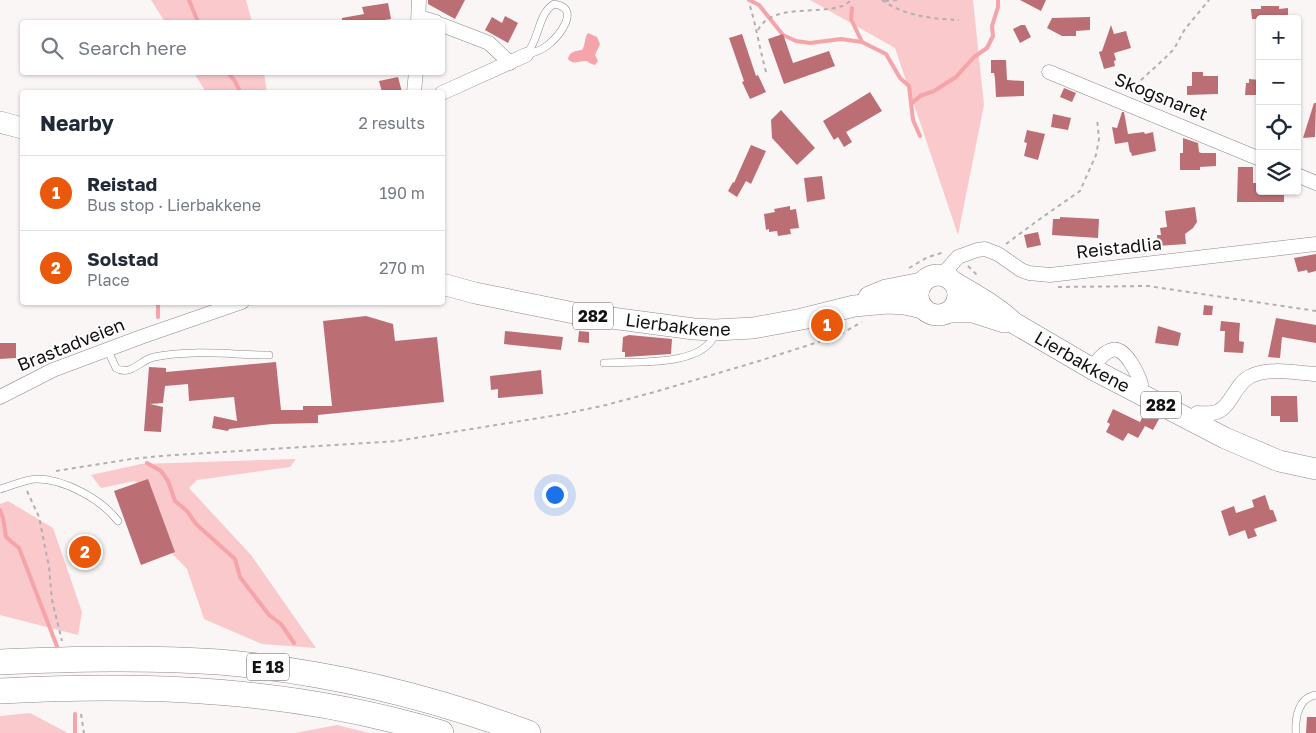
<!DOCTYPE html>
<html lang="en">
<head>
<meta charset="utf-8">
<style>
  :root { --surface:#fff; --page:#f2f2f3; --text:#1f2937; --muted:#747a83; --line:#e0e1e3; --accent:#ea580c }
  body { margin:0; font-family:"Golos Text",sans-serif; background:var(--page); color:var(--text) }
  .controls { position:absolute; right:15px; top:15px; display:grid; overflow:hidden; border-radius:5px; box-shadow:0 1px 4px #0004 }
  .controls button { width:45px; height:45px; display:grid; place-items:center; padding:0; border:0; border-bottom:1px solid var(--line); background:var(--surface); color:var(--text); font:25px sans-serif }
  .you { position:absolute; left:554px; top:494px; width:18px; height:18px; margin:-12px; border:4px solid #fff; border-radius:50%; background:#1a73e8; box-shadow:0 0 0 8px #1a73e833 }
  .badge { display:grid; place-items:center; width:32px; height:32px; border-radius:50%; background:var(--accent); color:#fff; font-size:16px; font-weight:700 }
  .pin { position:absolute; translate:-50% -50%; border:2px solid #fff; box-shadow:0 1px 5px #0006 }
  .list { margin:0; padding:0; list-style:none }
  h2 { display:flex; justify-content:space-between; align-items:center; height:65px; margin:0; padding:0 20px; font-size:21px }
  h2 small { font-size:16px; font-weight:400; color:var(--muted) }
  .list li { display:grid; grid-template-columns:32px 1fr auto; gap:15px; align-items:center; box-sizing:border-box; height:75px; padding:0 20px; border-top:1px solid var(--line) }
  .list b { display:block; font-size:19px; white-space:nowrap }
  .list p { margin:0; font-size:16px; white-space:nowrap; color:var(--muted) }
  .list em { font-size:16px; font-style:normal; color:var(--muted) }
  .icon { flex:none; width:28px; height:28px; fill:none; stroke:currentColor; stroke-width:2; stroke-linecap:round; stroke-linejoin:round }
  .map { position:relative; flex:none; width:1316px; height:733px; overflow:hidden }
  .search { position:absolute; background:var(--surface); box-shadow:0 1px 4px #0004; left:20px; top:20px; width:425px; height:55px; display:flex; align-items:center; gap:12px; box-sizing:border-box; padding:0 18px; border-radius:5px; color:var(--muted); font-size:19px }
  .panel { position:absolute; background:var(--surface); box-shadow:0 1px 4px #0004; left:20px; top:90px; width:425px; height:215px; border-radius:5px }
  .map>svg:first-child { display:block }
  .green { fill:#f9c9cb }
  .water { fill:#f5a4a9 }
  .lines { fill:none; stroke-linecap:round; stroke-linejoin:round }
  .stream { stroke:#f5a4a9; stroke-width:4 }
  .building { fill:#bb6f74 }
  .service-casing { stroke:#8e898a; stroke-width:8 }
  .minor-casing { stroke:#8e898a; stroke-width:15 }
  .primary-casing { stroke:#8e898a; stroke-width:22 }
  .motorway-casing { stroke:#8e898a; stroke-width:26 }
  .path { stroke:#b3afb0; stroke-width:2; stroke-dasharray:4 4; stroke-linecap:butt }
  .service { stroke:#fff; stroke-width:7 }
  .minor { stroke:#fff; stroke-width:14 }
  .primary { stroke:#fff; stroke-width:21 }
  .motorway { stroke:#fff; stroke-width:25 }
  .labels { text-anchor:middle; stroke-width:4; stroke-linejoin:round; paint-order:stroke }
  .shield { fill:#fff; stroke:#5a5859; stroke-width:1 }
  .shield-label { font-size:16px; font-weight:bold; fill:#131112 }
  .street-label { font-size:18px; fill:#131112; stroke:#fff }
</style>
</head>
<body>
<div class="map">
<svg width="1316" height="733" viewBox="0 0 1316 733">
  <rect width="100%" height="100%" fill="#fbf6f6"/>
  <!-- green -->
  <g class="green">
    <polygon points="151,0 246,0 252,22 165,22"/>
    <polygon points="810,0 973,0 984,105 958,235 895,48"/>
    <polygon points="194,73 264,73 267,92 201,92 204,89"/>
    <polygon points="296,459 290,467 197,480 189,488 251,555 316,648 262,644 204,619 187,569 160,541 147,493 135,481 101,488 91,475 141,464"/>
    <polygon points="8,501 53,528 82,612 78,635 0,615 0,504"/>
    <polygon points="30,713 66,732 66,733 0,733 0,716"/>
    <polygon points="337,725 369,733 295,733"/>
  </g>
  <!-- water -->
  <path class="water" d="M 588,33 L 597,37 L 600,44 L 595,55 L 598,61 L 595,65 C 594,65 587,62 587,61 C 579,60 574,66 568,59 C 570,51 575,51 582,50 C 586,44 584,38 588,33 Z"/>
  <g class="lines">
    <!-- stream -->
    <g class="stream">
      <polyline points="189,0 198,22"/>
      <polyline points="749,0 759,5 783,35 796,41 810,43 841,39 862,42 886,54 900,78 909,86 913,120 920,136"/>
      <polyline points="852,8 851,19 862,42"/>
      <polyline points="227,72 235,81 240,92"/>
      <polyline points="911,104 920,96 934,91 956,77 974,57 987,48 993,36 992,26 998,7 998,0"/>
      <polyline points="158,302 158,317"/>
      <polyline points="147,463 161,471 168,481 175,501 187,511 196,524 235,559 240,577 269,615 281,624 294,643"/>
      <polyline points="0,510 3,518 6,537 19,548 58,649"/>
      <polyline points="75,733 75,714"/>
    </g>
  </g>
  <!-- building -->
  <g class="building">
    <polygon points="428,0 465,0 455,19 428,4"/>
    <polygon points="1020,0 1046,0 1041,11"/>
    <polygon points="388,3 391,19 371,22 342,22 342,18 364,14 362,7"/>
    <polygon points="1261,6 1279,6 1279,9 1288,8 1288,19 1252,19 1251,9 1261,9"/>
    <polygon points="505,16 518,23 508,43 485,30 492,17 502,23"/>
    <polygon points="1090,17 1090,30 1076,31 1076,36 1062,36 1047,28 1052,18"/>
    <polygon points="1021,25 1025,25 1031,37 1020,43 1013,29"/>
    <polygon points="1111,25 1114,34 1126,31 1131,48 1114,53 1116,60 1114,61 1115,66 1104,69 1099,52 1102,51"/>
    <polygon points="742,34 756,76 758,75 766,92 750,99 742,82 744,81 729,38"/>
    <polygon points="783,34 793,63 829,51 835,66 784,84 768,39"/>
    <polygon points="991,60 1006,60 1007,80 1024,81 1024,96 996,97 995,79 994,73 991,73"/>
    <polygon points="1192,72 1203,72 1203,76 1218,76 1218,94 1187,95 1187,86 1192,86"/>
    <polygon points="398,77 402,92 382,92 379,81"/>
    <polygon points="1249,79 1260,80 1260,95 1245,95 1246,83 1249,83"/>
    <polygon points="1064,88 1076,93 1072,102 1060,97"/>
    <polygon points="870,92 882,111 846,132 852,142 844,147 838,137 834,140 823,121"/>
    <polygon points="1314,103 1316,103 1315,137 1303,138"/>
    <polygon points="781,110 815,148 797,165 772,138 771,120"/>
    <polygon points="1122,112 1124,112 1128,134 1144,132 1145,134 1153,132 1156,151 1132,156 1131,152 1130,153 1128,142 1115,144 1112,127 1117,128"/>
    <polygon points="1053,114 1071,118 1068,130 1051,127"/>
    <polygon points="1027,130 1045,134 1038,160 1024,156 1027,143 1024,142"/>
    <polygon points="1183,138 1198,143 1199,152 1201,153 1216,153 1216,166 1200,167 1200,170 1180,170 1180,153 1183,153"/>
    <polygon points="751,145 766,151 751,184 746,181 737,197 728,191 733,182 734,183"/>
    <polygon points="1238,167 1253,167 1253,183 1260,183 1260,191 1284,191 1284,202 1237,202"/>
    <polygon points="822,176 825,199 807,202 804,178"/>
    <polygon points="790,206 790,210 796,209 799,228 790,229 791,234 778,236 777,231 769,232 769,229 766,230 764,214 775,212 774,209"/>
    <polygon points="1195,207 1197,222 1193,228 1185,234 1186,244 1157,246 1157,235 1161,235 1160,228 1167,227 1165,211"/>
    <polygon points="1060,217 1099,219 1098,238 1052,235 1053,219 1060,219"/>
    <polygon points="1038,232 1041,245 1027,248 1024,235"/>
    <polygon points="1316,254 1316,271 1308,273 1307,270 1298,272 1294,258"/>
    <polygon points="1204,305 1213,306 1212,315 1203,315"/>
    <polygon points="366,316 393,324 395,341 437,337 444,402 318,415 318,423 272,424 229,429 228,431 212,428 214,416 237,421 234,397 189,401 188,384 165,386 163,403 150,404 163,407 161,432 144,431 149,367 166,368 166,372 276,362 281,410 303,410 303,406 332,406 323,321"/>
    <polygon points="1276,318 1316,325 1316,343 1282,337 1280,358 1268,357"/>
    <polygon points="1221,321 1240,323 1239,338 1239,341 1244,342 1243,353 1224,352 1225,331 1220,331"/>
    <polygon points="1158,326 1181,333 1178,346 1155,343"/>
    <polygon points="505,331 563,337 561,350 504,344"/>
    <polygon points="579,331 589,332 589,343 578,342"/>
    <polygon points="629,335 672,339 671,354 625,357 625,352 622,352 623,337"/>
    <polygon points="0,343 16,343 16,358 0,359"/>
    <polygon points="541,370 543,394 498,398 498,389 491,390 490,376"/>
    <polygon points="1271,396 1297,396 1298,422 1280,422 1280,416 1271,416"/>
    <polygon points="1113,409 1140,422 1145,412 1159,419 1153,430 1145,426 1138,438 1128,433 1123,441 1106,432 1110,424 1107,422"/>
    <polygon points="148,479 175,552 141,565 114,491"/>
    <polygon points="1265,495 1270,510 1273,510 1277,521 1254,529 1257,536 1248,539 1245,530 1229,536 1221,511 1234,506 1236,513 1254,507 1252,500"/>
    <polygon points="1307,717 1316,717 1316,733 1306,733"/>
  </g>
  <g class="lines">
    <!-- service casing -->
    <g class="service-casing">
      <g id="service">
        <path d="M 554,4 C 582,8 559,36 548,45 C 542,50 533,53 526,55 C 539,41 538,13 554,4 Z"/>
        <path d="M 108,351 L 116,368 C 130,377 140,360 154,357 C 190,349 233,355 269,355"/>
        <path d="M 604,363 C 631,361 705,368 715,333"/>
        <path d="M 0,489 C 12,486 25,479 37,479 C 65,479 102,500 118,521"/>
        <path d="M 1296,733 C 1295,718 1298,698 1316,695"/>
      </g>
    </g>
    <!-- minor casing -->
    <g class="minor-casing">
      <g id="minor">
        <polyline points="419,17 436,22"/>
        <polyline points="418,22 419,0"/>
        <polyline points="442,25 489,43 510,63"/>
        <polyline points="1049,72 1260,159"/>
        <polyline points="414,92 416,72"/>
        <polyline points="442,93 526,55"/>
        <polyline points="1297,175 1316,183"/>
        <polyline points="942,275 958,257 977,250 985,249 998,254 1021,270 1029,273 1050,275 1316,244"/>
        <path d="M 1092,368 C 1097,362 1103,352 1112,350 C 1125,346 1138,374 1141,384"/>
        <polyline points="0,397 53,370 141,337 242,302"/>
        <path d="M 1197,413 C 1204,413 1211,414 1217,412 C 1232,406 1235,383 1251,376 C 1270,367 1296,373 1316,374"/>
      </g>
    </g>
    <!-- primary casing -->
    <g class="primary-casing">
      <g id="primary">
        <polyline points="0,122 22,128"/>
        <circle cx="938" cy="295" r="20"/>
        <path id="s1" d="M 955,283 C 976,295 997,307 1014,323 L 1096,371 L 1225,438 L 1279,461 L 1316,469"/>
        <path id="s2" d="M 442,284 L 475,293 L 574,313 L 694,329 L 715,330 L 753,328 L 802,319 L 854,306 L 888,303 L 905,304 L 923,308"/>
        <polyline points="869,297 886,290 922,283"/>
        <polyline points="949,312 973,312 1004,322"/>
      </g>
    </g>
    <!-- motorway casing -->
    <g class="motorway-casing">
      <g id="motorway">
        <path d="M 0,662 C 73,659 146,657 219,662 C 325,671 429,696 528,733"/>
        <path d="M 0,691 C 152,683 294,689 441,733"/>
      </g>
    </g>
    <!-- path -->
    <g class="path">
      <path d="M 882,0 C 904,16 933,19 959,20"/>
      <polyline points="885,1 897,0"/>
      <path d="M 750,6 C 757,29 760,52 767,75"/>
      <path d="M 758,30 C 772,3 817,15 842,6 C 845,5 849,2 852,0"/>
      <polyline points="1129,91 1164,59 1174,49 1185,29 1209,0"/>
      <polyline points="1006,244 1037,221 1080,191 1096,155 1099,139 1097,118"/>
      <polyline points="968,266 979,277"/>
      <polyline points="909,268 928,257 945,252"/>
      <polyline points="1058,287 1148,286 1316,311"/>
      <polyline points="56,471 131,459 161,456 397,441 564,414 606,405 658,391 759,361 837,336 862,322"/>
      <polyline points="27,491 39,517 49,567 52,600 62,641"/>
      <polyline points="81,714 84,733"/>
    </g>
    <!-- service -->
    <use href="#service" class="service"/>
    <!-- minor -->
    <use href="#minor" class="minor"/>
    <!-- primary -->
    <use href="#primary" class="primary"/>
    <!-- motorway -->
    <use href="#motorway" class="motorway"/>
  </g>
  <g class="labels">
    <!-- shield labels -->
    <g class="shield">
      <rect x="573" y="302.5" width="40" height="27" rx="4"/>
      <rect x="1141" y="391.5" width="40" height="27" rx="4"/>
      <rect x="247" y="653.5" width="42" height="27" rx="4"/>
    </g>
    <g class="shield-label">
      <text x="593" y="322">282</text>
      <text x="1161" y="411">282</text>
      <text x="268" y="673">E 18</text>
    </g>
    <!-- street labels -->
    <g class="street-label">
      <text transform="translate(1161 97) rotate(22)" y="6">Skogsnaret</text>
      <text transform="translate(1119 248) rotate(-6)" y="6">Reistadlia</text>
      <text dy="6" stroke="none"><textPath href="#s2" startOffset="240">Lierbakkene</textPath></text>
      <text transform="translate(71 345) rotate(-22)" y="6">Brastadveien</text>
      <text dy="6" stroke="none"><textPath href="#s1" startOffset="150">Lierbakkene</textPath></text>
    </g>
  </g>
</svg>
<div class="controls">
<button>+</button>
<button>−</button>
<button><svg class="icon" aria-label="locate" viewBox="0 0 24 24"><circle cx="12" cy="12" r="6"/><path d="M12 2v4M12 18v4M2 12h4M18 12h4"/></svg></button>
<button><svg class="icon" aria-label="layers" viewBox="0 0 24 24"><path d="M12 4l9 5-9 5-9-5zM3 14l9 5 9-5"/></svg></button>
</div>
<div class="you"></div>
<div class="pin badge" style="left:827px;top:325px">1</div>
<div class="pin badge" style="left:85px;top:552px">2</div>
<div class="search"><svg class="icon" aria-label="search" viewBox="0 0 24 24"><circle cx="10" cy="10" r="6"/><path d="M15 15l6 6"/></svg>Search here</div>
<section class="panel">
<h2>Nearby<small>2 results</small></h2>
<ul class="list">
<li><span class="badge">1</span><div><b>Reistad</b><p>Bus stop · Lierbakkene</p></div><em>190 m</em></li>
<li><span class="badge">2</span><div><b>Solstad</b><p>Place</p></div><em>270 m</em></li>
</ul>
</section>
</div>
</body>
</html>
